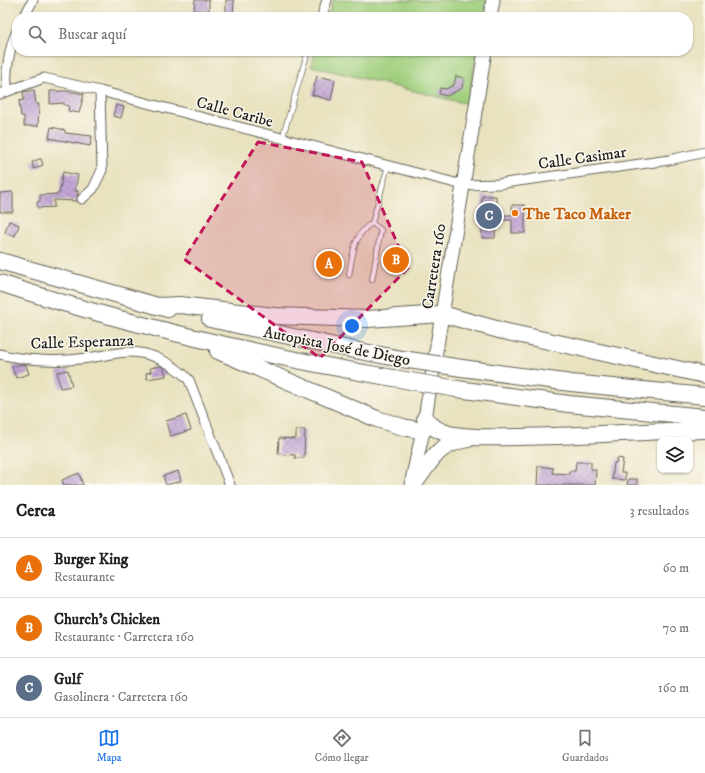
<!DOCTYPE html>
<html lang="es">
<head>
<meta charset="utf-8">
<style>
  :root { --surface:#fff; --page:#f6f6f6; --text:#222; --muted:#767676; --line:#e0e0e0; --accent:#1a73e8 }
  body { margin:0; font-family:"IM FELL DW Pica",serif; background:var(--page); color:var(--text) }
  .controls { position:absolute; right:12px; bottom:12px; display:grid; overflow:hidden; border-radius:8px; box-shadow:0 1px 3px #0004 }
  .controls button { width:36px; height:36px; display:grid; place-items:center; padding:0; border:0; border-bottom:1px solid var(--line); background:var(--surface); color:var(--text); font:20px sans-serif }
  .you { position:absolute; left:352px; top:326px; width:14px; height:14px; margin:-10px; border:3px solid #fff; border-radius:50%; background:#1a73e8; box-shadow:0 0 0 6px #1a73e833 }
  .badge { display:grid; place-items:center; width:26px; height:26px; border-radius:50%; background:var(--accent); color:#fff; font-size:13px; font-weight:700 }
  .pin { position:absolute; translate:-50% -50%; border:2px solid #fff; box-shadow:0 1px 4px #0006 }
  .list { margin:0; padding:0; list-style:none }
  h2 { display:flex; justify-content:space-between; align-items:center; height:52px; margin:0; padding:0 16px; font-size:17px }
  h2 small { font-size:13px; font-weight:400; color:var(--muted) }
  .list li { display:grid; grid-template-columns:26px 1fr auto; gap:12px; align-items:center; box-sizing:border-box; height:60px; padding:0 16px; border-top:1px solid var(--line) }
  .list b { display:block; font-size:15px; white-space:nowrap }
  .list p { margin:0; font-size:13px; white-space:nowrap; color:var(--muted) }
  .list em { font-size:13px; font-style:normal; color:var(--muted) }
  .icon { flex:none; width:22px; height:22px; fill:none; stroke:currentColor; stroke-width:2; stroke-linecap:round; stroke-linejoin:round }
  .map { position:relative; flex:none; width:705px; height:485px; overflow:hidden }
  .search { position:absolute; background:var(--surface); box-shadow:0 1px 3px #0004; left:12px; right:12px; top:12px; height:44px; display:flex; align-items:center; gap:10px; box-sizing:border-box; padding:0 14px; border-radius:16px; color:var(--muted); font-size:15px }
  .sheet { height:232px; background:var(--surface) }
  nav { display:flex; justify-content:space-around; align-items:center; box-sizing:border-box; height:56px; border-top:1px solid var(--line); background:var(--surface); font-size:11px; color:var(--muted) }
  nav a { display:grid; justify-items:center; gap:2px }
  nav .on { color:var(--accent) }
  .map>svg:first-child { display:block }
  .green { fill:#a0cf7e; stroke:#5e764d }
  .building { fill:url(#building-cross-hatch) }
  .lines { fill:none; stroke-linecap:round; stroke-linejoin:round }
  .lane-casing { stroke:#636155; stroke-width:6 }
  .street-casing { stroke:#636155; stroke-width:11 }
  .secondary-casing { stroke:#636155; stroke-width:15 }
  .highway-casing { stroke:#636155; stroke-width:18 }
  .lane { stroke:#fff; stroke-width:4.5 }
  .street { stroke:#fff; stroke-width:9 }
  .secondary { stroke:#fff; stroke-width:13 }
  .highway { stroke:#fff; stroke-width:16 }
  .highway-bridge-casing { stroke:#636155; stroke-width:18; stroke-linecap:butt }
  .highway-bridge { stroke:#fff; stroke-width:16 }
  .marked { fill:#c2185b; fill-opacity:0.2; stroke:#c2185b; stroke-width:3; stroke-dasharray:8 5; stroke-linejoin:round }
  .food-dot { fill:#e8710a; stroke:#fbf7ec; stroke-width:1.5 }
  .labels { text-anchor:middle; stroke-width:3; stroke-linejoin:round; paint-order:stroke }
  .street-label { font-size:16px; fill:#1c1c1c; stroke:#fbf7ec }
  .food-label { font-size:16px; font-weight:bold; fill:#c56008; stroke:#fbf7ec; text-anchor:start }
</style>
</head>
<body>
<div class="map">
<svg width="705" height="485" viewBox="0 0 705 485">
  <defs>
    <pattern id="building-cross-hatch" width="8" height="8" patternUnits="userSpaceOnUse"><rect width="8" height="8" fill="#c2a6d5"/><path d="M0 0l8 8M0 8l8-8" fill="none" stroke="#a68eb6"/></pattern>
  </defs>
  <rect width="100%" height="100%" fill="#fbf7ec"/>
  <filter id="ink" filterUnits="userSpaceOnUse"><feTurbulence type="fractalNoise" baseFrequency=".025" numOctaves="2"/><feDisplacementMap in="SourceGraphic" scale="8" xChannelSelector="R" yChannelSelector="G"/><feConvolveMatrix kernelMatrix="1 2 1 2 8 2 1 2 1" color-interpolation-filters="sRGB"/></filter>
  <filter id="wash" filterUnits="userSpaceOnUse"><feTurbulence type="fractalNoise" baseFrequency=".012" numOctaves="4" result="noise"/><feDisplacementMap in="SourceGraphic" scale="16" xChannelSelector="R" yChannelSelector="G"/><feGaussianBlur stdDeviation="0.9" result="paint"/><feColorMatrix in="noise" values="0 0 0 0 0 0 0 0 0 0 0 0 0 0 0 0 0 1.4 0 .05"/><feComposite in="paint" operator="in"/></filter>
  <g filter="url(#wash)">
    <rect width="100%" height="100%" fill="#e8e2bf"/>
    <!-- green -->
    <g class="green">
      <polygon points="333,0 487,0 484,17 328,17"/>
      <polygon points="316,51 477,51 468,104 311,66"/>
    </g>
    <g id="blocks">
      <!-- building -->
      <g class="building">
        <polygon points="195,0 209,0 209,11 194,10"/>
        <polygon points="226,0 234,0 233,17 226,17"/>
        <polygon points="317,76 335,80 331,100 312,95"/>
        <polygon points="456,76 464,78 462,88 447,96 439,94 440,88 446,89 454,85"/>
        <polygon points="34,90 36,104 39,104 38,126 24,126 24,116 21,116 19,101 24,100 23,92"/>
        <polygon points="50,91 68,91 84,94 79,113 68,111 69,106 64,105 64,103 50,104"/>
        <polygon points="116,105 124,107 121,118 113,116"/>
        <polygon points="51,127 65,130 65,133 92,136 90,146 49,138"/>
        <polygon points="39,159 41,159 43,165 34,169 32,162"/>
        <polygon points="63,172 78,175 75,191 78,191 77,201 54,200 54,207 38,208 37,202 40,201 40,195 59,194"/>
        <polygon points="13,192 13,212 0,212 0,193"/>
        <polygon points="482,196 496,196 496,215 512,215 512,205 525,205 525,233 512,233 512,220 496,220 495,238 482,238"/>
        <polygon points="9,221 19,225 15,236 5,233"/>
        <polygon points="327,250 338,253 332,278 321,275"/>
        <polygon points="392,251 405,256 401,273 389,269 390,264 387,263"/>
        <polygon points="21,364 26,365 29,374 16,378 12,367"/>
        <polygon points="160,366 164,368 166,376 147,379 146,373 151,372 150,368"/>
        <polygon points="68,370 72,386 60,388 57,372"/>
        <polygon points="186,415 191,430 170,436 166,421"/>
        <polygon points="296,430 305,430 304,458 295,458 295,455 278,454 279,438 296,439"/>
        <polygon points="617,458 623,459 621,473 625,473 625,480 612,479 614,463 616,463"/>
        <polygon points="576,462 591,462 591,469 596,470 595,485 537,485 538,466 553,468 552,473 569,474 569,471 575,471"/>
        <polygon points="178,471 181,481 166,485 163,476"/>
        <polygon points="79,473 83,485 64,485 62,480"/>
        <polygon points="628,479 637,479 637,485 627,485"/>
      </g>
    </g>
  </g>
  <g filter="url(#ink)">
    <use href="#blocks" fill-opacity="0" stroke="#636155" stroke-width="1"/>
    <g class="lines">
      <!-- lane casing -->
      <g class="lane-casing">
        <g id="lane">
          <polyline points="282,139 308,51"/>
          <polyline points="372,223 381,230 372,280"/>
          <path d="M 349,275 C 353,254 353,235 372,223 L 388,166"/>
        </g>
      </g>
      <!-- street casing -->
      <g class="street-casing">
        <g id="street">
          <polyline points="323,12 327,0"/>
          <polyline points="24,17 33,0"/>
          <path d="M 8,91 C 4,77 10,44 17,31"/>
          <polyline points="0,94 44,78 100,91 463,185 498,184 669,160 705,152"/>
          <polyline points="82,199 93,189 102,170 100,91"/>
          <path d="M 0,354 C 20,360 58,362 79,359 C 95,358 111,353 127,352 C 150,351 174,364 189,380 L 230,485"/>
        </g>
      </g>
      <!-- secondary casing -->
      <g class="secondary-casing">
        <g id="secondary">
          <polyline points="490,17 493,0"/>
          <polyline points="411,485 423,431 485,51"/>
        </g>
      </g>
      <!-- highway casing -->
      <g class="highway-casing">
        <g id="highway">
          <polyline points="0,261 168,309"/>
          <path d="M 0,283 C 129,326 264,356 399,379"/>
          <polyline points="157,306 180,305 274,316 368,319 442,314 503,331 705,375"/>
          <polyline points="210,319 354,350 402,359"/>
          <polyline points="218,351 377,419 403,427 423,431"/>
          <polyline points="462,368 571,383 705,396"/>
          <polyline points="457,389 569,404 705,417"/>
          <path d="M 425,418 C 432,427 438,431 449,434 C 472,439 497,437 519,437 C 581,436 643,431 705,430"/>
          <path d="M 413,485 C 432,462 434,445 468,439"/>
        </g>
      </g>
      <!-- lane -->
      <use href="#lane" class="lane"/>
      <!-- street -->
      <use href="#street" class="street"/>
      <!-- secondary -->
      <use href="#secondary" class="secondary"/>
      <!-- highway -->
      <use href="#highway" class="highway"/>
      <!-- highway-bridge casing -->
      <g class="highway-bridge-casing">
        <g id="highway-bridge">
          <polyline points="402,359 462,368"/>
          <polyline points="399,379 457,389"/>
        </g>
      </g>
      <!-- highway-bridge -->
      <use href="#highway-bridge" class="highway-bridge"/>
    </g>
  </g>
  <!-- marked area -->
  <path class="marked" d="M 258,142 L 362,162 L 408,268 L 320,358 L 184,259 Z"/>
  <!-- markers -->
  <circle class="food-dot" cx="515" cy="213" r="4"/>
  <g class="labels">
    <!-- street labels -->
    <g class="street-label">
      <text transform="translate(235 111) rotate(15)" y="6">Calle Caribe</text>
      <text transform="translate(582 157) rotate(-8)" y="6">Calle Casimar</text>
      <text transform="translate(433 266) rotate(-81)" y="6">Carretera 160</text>
      <text transform="translate(82 341) rotate(-2)" y="6">Calle Esperanza</text>
      <text transform="translate(337 345) rotate(11)" y="6">Autopista José de Diego</text>
    </g>
    <!-- food labels -->
    <g class="food-label">
      <text x="523" y="219">The Taco Maker</text>
    </g>
  </g>
</svg>
<div class="controls">
<button><svg class="icon" aria-label="layers" viewBox="0 0 24 24"><path d="M12 4l9 5-9 5-9-5zM3 14l9 5 9-5"/></svg></button>
</div>
<div class="you"></div>
<div class="pin badge" style="left:329px;top:264px;background:#e8710a">A</div>
<div class="pin badge" style="left:396px;top:260px;background:#e8710a">B</div>
<div class="pin badge" style="left:489px;top:216px;background:#5c6f8a">C</div>
<div class="search"><svg class="icon" aria-label="search" viewBox="0 0 24 24"><circle cx="10" cy="10" r="6"/><path d="M15 15l6 6"/></svg>Buscar aquí</div>
</div>
<section class="sheet">
<h2>Cerca<small>3 resultados</small></h2>
<ul class="list">
<li><span class="badge" style="background:#e8710a">A</span><div><b>Burger King</b><p>Restaurante</p></div><em>60 m</em></li>
<li><span class="badge" style="background:#e8710a">B</span><div><b>Church's Chicken</b><p>Restaurante · Carretera 160</p></div><em>70 m</em></li>
<li><span class="badge" style="background:#5c6f8a">C</span><div><b>Gulf</b><p>Gasolinera · Carretera 160</p></div><em>160 m</em></li>
</ul>
</section>
<nav>
<a class="on"><svg class="icon" aria-label="map" viewBox="0 0 24 24"><path d="M3 6l6-2 6 2 6-2v14l-6 2-6-2-6 2zM9 4v14M15 6v14"/></svg>Mapa</a>
<a><svg class="icon" aria-label="directions" viewBox="0 0 24 24"><path d="M12 3l9 9-9 9-9-9zM9 14v-3h6M13 9l2 2-2 2"/></svg>Cómo llegar</a>
<a><svg class="icon" aria-label="saved" viewBox="0 0 24 24"><path d="M7 4h10v16l-5-4-5 4z"/></svg>Guardados</a>
</nav>
</body>
</html>
